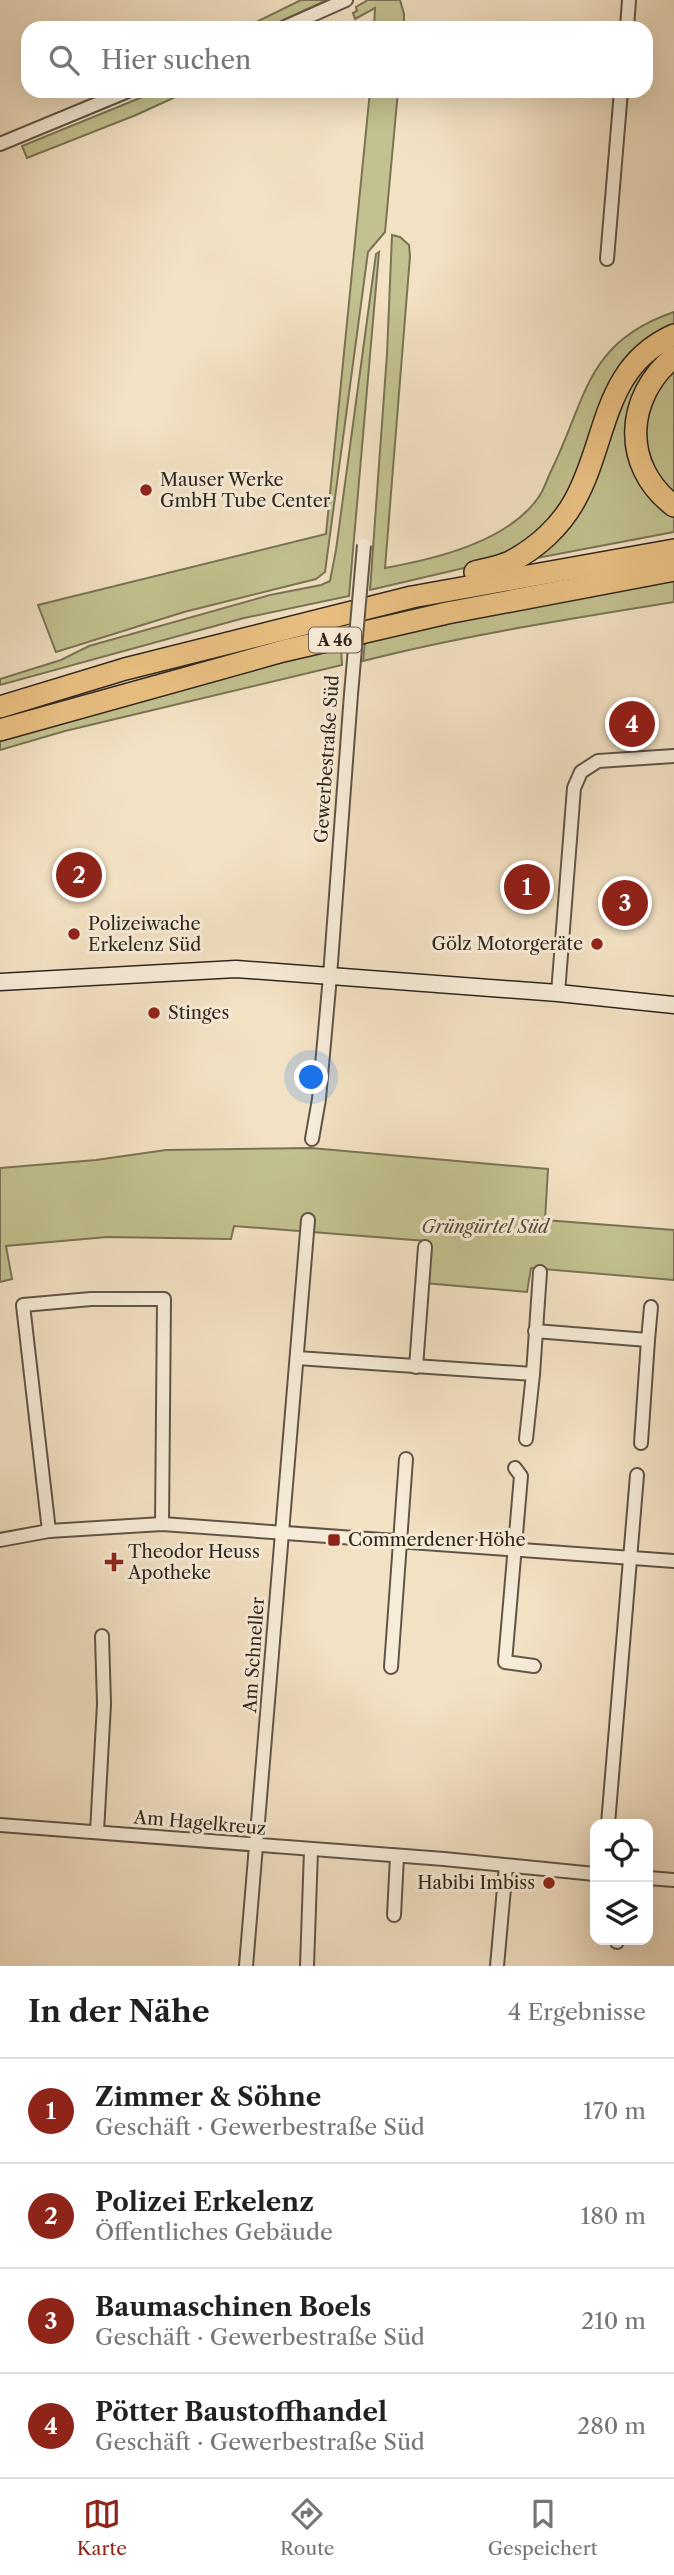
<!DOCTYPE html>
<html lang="de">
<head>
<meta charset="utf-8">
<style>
  :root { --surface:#fff; --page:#f6f6f6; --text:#202124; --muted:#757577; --line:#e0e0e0; --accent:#8f2418 }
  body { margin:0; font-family:"Libre Caslon Text",serif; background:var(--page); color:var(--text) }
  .controls { position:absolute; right:21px; bottom:21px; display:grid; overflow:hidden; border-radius:14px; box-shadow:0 7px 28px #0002 }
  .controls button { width:63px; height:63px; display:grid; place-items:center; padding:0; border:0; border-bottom:2px solid var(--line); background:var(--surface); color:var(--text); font:35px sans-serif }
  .you { position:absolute; left:312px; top:1078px; width:24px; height:24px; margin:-18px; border:5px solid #fff; border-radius:50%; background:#1a73e8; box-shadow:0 0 0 10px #1a73e833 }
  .badge { display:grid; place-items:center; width:46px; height:46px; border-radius:50%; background:var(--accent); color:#fff; font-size:23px; font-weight:700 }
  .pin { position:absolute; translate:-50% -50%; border:4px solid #fff; box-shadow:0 2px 7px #0006 }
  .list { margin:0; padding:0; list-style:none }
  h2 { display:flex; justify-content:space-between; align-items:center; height:91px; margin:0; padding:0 28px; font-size:30px }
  h2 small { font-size:23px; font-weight:400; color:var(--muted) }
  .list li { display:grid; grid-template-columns:46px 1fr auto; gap:21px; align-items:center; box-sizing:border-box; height:105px; padding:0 28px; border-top:2px solid var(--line) }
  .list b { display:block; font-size:26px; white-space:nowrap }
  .list p { margin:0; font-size:23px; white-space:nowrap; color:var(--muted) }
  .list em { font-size:23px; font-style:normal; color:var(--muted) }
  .icon { flex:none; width:38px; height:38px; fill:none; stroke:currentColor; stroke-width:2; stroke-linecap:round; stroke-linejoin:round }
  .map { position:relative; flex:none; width:674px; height:1966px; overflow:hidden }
  .search { position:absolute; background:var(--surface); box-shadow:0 7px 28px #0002; left:21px; right:21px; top:21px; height:77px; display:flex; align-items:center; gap:18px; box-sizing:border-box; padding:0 24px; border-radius:21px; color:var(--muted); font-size:26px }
  .sheet { height:511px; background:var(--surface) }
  nav { display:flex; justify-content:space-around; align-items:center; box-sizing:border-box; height:98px; border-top:2px solid var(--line); background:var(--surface); font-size:19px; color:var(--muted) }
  nav a { display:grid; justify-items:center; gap:4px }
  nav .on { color:var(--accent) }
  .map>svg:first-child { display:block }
  .green { fill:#c2c18f; stroke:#797456; stroke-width:2 }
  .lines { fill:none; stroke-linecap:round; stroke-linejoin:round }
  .street-casing { stroke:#615547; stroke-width:16 }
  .secondary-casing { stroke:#30261e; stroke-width:19 }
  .highway-casing { stroke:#30261e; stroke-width:24 }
  .street { stroke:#f7ecd8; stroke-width:12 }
  .secondary { stroke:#f7ecd8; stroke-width:16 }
  .highway { stroke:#eac082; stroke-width:21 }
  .street-bridge-casing { stroke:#615547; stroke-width:16; stroke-linecap:butt }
  .street-bridge { stroke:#f7ecd8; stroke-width:12 }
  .poi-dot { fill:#8f2418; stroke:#f7ecd8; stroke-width:2.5 }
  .labels { text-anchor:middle; stroke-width:6; stroke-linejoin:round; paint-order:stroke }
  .shield { fill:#f7ecd8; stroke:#6c6156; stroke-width:2 }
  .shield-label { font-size:16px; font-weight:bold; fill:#30261e }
  .poi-label { font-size:18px; fill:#30261e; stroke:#f7ecd8; text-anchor:start }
  .street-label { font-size:18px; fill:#30261e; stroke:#f7ecd8 }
  .park-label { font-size:18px; font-style:italic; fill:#544d3a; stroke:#f7ecd8 }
</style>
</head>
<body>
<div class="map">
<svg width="674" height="1966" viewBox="0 0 674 1966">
  <rect width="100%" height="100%" fill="#f3e1c3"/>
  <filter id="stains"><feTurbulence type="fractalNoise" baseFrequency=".00286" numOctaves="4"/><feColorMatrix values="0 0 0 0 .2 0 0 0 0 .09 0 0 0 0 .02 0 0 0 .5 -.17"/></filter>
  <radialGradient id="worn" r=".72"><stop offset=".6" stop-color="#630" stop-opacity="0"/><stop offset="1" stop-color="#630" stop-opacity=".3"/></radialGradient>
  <!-- green -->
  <g class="green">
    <polygon points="301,0 327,0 266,28 255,28 254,23"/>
    <polygon points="368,0 400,0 404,14 404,28 374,28 375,8 355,19 353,13 357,11 356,7"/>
    <polygon points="157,91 179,91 180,95 136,115 27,158 22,146"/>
    <polygon points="370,91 398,91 385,232 368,252 325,572 316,579 184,612 56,652 38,605 326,534"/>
    <path d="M 392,235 L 400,237 L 409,245 L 410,256 L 385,568 C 435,559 507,542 538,498 C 544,490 547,479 552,469 C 587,397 586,342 674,312 L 674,326 L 660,334 L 557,513 L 523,545 L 481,564 L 370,590 L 387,354 Z"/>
    <polygon points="379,252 349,596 244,618 0,685 0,679 61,660 89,646 270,595 321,585 330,581 336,550 376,254"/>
    <polygon points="674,339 631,425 674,512 674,532 521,561 540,548 620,391"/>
    <path d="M 674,365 L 674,493 C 648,472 639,433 649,402 C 653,389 666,376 674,365 Z"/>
    <path d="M 674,579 L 674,602 C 570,619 465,635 363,661 L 365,642 L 531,606 Z"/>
    <polygon points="341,648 342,665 65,731 0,750 0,736 151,693"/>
    <polygon points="311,1148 548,1169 545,1220 674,1230 674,1280 531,1268 527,1292 424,1283 426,1241 234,1226 231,1239 107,1237 6,1246 12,1279 0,1282 0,1168 96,1160 166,1150"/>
  </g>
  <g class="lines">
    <!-- street casing -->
    <g class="street-casing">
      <g id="street">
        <polyline points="283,28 346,0"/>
        <polyline points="627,28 629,0"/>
        <polyline points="0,144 128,91"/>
        <polyline points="607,259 621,91"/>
        <polyline points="558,993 574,788 581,772 598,761 674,756"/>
        <polyline points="312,1139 319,1099 330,976 351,694"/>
        <polyline points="535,1331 648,1340 651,1307"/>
        <polyline points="297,1358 533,1374 540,1272"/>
        <polyline points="416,1367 425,1247"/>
        <polyline points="526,1439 533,1374"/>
        <polyline points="641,1443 648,1340"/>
        <polyline points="515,1468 521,1476 505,1662 534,1666"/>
        <polyline points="49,1531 23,1305 91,1299 164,1299 162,1524"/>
        <polyline points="0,1540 49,1531 162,1524 674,1561"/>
        <polyline points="391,1667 406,1459"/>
        <polyline points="608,1824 637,1475"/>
        <polyline points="0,1825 444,1859 595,1874"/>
        <polyline points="97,1832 104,1704 102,1636"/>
        <polyline points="648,1878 674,1880"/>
        <polyline points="394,1915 397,1857"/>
        <polyline points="617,1942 617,1940"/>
        <polyline points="246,1966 308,1220"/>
        <polyline points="307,1966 311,1850"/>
        <polyline points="497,1966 506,1866"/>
      </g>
    </g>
    <!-- secondary casing -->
    <g class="secondary-casing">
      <polyline id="secondary" points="0,982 236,969 558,993 674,1005"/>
    </g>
    <!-- highway casing -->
    <g class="highway-casing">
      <g id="highway">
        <path d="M 674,357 C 625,397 621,466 674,506"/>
        <path d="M 475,572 C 486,569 499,567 510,562 C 537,548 561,526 575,500 C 608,440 602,367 674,335"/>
        <polyline points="0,707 125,669 412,597 674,550"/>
        <polyline points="0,730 283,651 447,613 674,570"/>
      </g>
    </g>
    <!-- street -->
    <use href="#street" class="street"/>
    <!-- secondary -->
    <use href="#secondary" class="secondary"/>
    <!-- highway -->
    <use href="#highway" class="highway"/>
    <!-- street-bridge casing -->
    <g class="street-bridge-casing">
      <polyline id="street-bridge" points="351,694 364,545"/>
    </g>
    <!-- street-bridge -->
    <use href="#street-bridge" class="street-bridge"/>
  </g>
  <!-- markers -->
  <g class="poi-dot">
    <circle cx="146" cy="490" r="7"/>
    <circle cx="74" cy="934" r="7"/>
    <circle cx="597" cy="944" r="7"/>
    <circle cx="154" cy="1013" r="7"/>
    <rect x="327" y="1533" width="14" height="14" rx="3.5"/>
    <path d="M110.5 1551.5h7v7h7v7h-7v7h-7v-7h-7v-7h7z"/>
    <circle cx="549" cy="1883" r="7"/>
  </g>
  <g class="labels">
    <!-- shield labels -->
    <rect class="shield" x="309" y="627.5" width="52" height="25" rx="5"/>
    <g class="shield-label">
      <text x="335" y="646">A 46</text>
    </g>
    <!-- poi labels -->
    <g class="poi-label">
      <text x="160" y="486">Mauser Werke<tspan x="160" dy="21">GmbH Tube Center</tspan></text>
      <text x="88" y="930">Polizeiwache<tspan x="88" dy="21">Erkelenz Süd</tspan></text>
      <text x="583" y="950" text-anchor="end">Gölz Motorgeräte</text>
      <text x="168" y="1019">Stinges</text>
      <text x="348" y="1546">Commerdener Höhe</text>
      <text x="128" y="1558">Theodor Heuss<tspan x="128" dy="21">Apotheke</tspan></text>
      <text x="535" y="1889" text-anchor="end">Habibi Imbiss</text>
    </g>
    <!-- street labels -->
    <g class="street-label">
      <text transform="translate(327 759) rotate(-86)" y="6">Gewerbestraße Süd</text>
      <text transform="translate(254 1655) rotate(-86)" y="6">Am Schneller</text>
      <text transform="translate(200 1823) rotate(5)" y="6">Am Hagelkreuz</text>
    </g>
    <!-- park labels -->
    <g class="park-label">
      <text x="485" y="1233">Grüngürtel Süd</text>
    </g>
  </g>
  <rect width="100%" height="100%" filter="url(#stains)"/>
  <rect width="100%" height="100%" fill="url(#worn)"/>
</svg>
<div class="controls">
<button><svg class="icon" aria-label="locate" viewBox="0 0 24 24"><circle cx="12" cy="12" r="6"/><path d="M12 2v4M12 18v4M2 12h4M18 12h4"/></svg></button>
<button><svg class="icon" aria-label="layers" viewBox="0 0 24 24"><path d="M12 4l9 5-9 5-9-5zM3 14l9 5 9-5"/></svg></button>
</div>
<div class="you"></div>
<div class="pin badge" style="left:527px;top:887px">1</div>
<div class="pin badge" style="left:79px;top:875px">2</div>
<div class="pin badge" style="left:625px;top:903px">3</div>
<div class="pin badge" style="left:632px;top:724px">4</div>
<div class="search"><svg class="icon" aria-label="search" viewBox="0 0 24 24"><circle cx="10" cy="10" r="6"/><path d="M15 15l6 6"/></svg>Hier suchen</div>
</div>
<section class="sheet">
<h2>In der Nähe<small>4 Ergebnisse</small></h2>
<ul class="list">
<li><span class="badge">1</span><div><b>Zimmer &amp; Söhne</b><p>Geschäft · Gewerbestraße Süd</p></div><em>170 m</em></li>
<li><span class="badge">2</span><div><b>Polizei Erkelenz</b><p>Öffentliches Gebäude</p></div><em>180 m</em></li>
<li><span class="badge">3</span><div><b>Baumaschinen Boels</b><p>Geschäft · Gewerbestraße Süd</p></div><em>210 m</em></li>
<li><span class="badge">4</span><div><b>Pötter Baustoffhandel</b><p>Geschäft · Gewerbestraße Süd</p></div><em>280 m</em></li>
</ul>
</section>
<nav>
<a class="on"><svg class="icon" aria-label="map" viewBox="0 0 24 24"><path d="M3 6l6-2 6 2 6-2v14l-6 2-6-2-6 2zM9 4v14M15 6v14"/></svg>Karte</a>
<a><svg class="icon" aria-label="directions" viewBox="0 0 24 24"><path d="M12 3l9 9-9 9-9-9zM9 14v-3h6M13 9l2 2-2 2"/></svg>Route</a>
<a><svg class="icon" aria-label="saved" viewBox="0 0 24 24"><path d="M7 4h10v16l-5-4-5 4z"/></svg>Gespeichert</a>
</nav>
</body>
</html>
